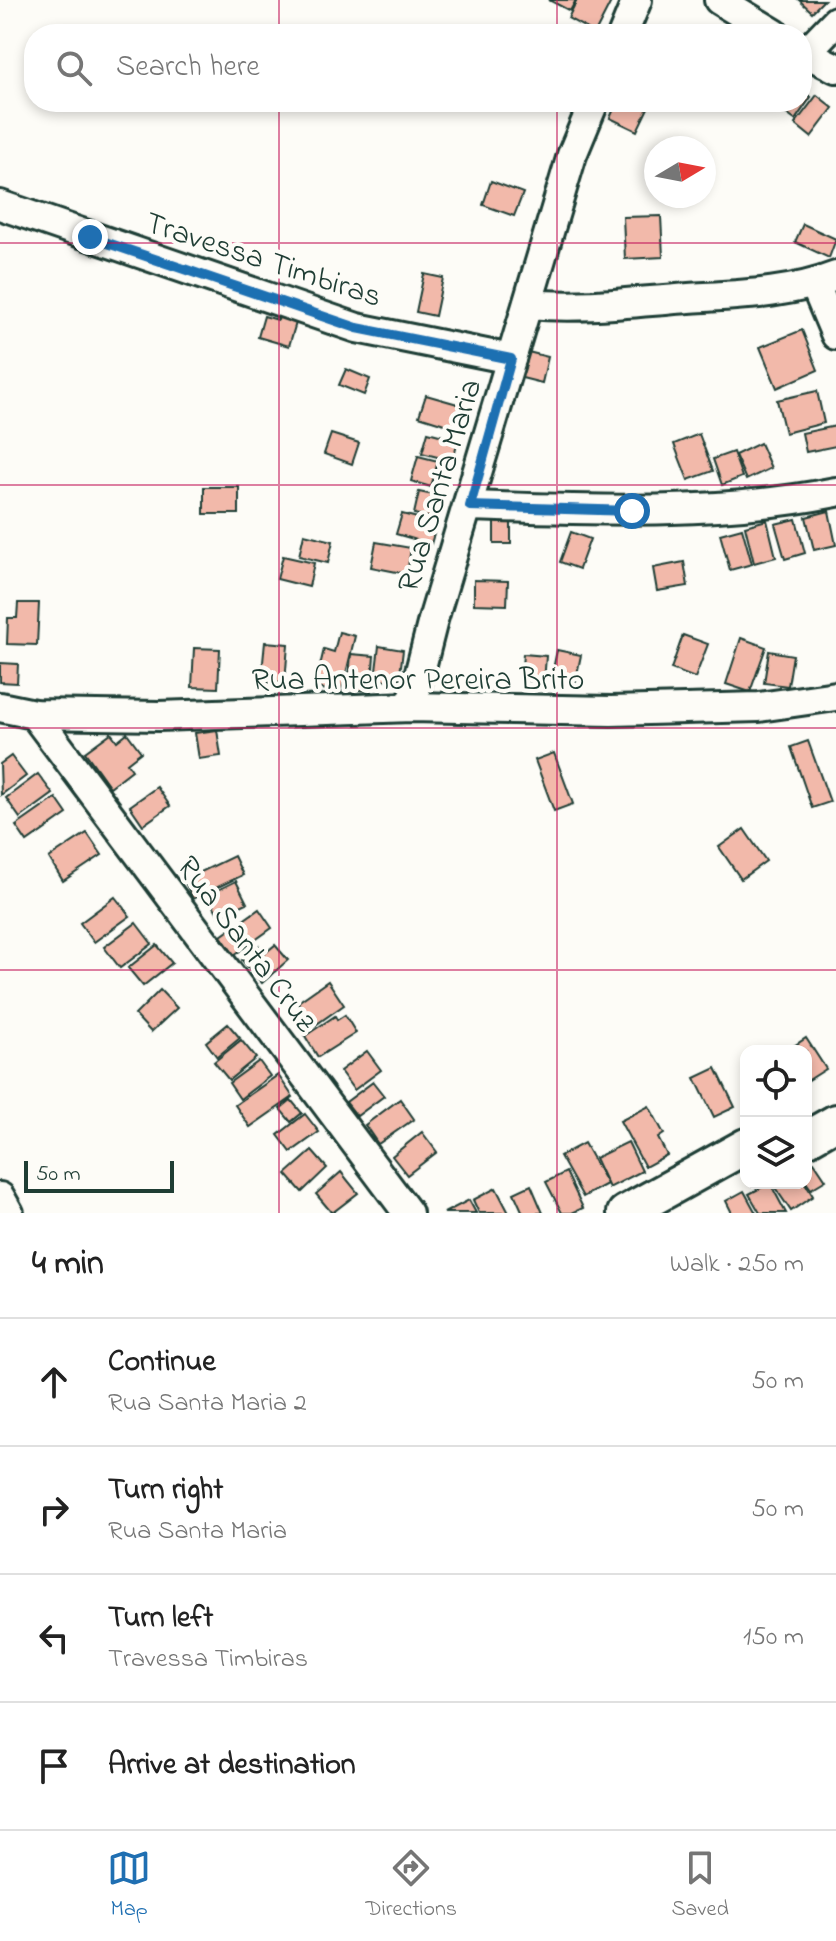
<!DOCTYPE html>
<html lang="en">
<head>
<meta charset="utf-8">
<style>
  :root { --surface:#fff; --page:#f6f6f6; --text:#222; --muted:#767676; --line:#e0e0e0; --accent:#1f6fb2 }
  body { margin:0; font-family:"Indie Flower",sans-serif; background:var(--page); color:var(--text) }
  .controls { position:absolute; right:24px; bottom:24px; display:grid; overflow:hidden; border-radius:16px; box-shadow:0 4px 12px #0003 }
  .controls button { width:72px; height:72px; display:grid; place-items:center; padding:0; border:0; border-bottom:2px solid var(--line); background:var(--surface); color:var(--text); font:40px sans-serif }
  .compass { position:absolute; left:644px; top:136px; width:72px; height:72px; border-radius:50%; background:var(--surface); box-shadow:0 4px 12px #0003; rotate:80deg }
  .scale { position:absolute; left:24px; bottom:20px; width:150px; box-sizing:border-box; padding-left:8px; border:4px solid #1f3d34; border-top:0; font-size:22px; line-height:28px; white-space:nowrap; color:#1f3d34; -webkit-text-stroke:6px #fdfcf7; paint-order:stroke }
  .stop { position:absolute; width:24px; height:24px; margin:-18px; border:6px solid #1f6fb2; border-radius:50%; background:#fff }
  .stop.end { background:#1f6fb2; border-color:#fff; box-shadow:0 2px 8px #0008 }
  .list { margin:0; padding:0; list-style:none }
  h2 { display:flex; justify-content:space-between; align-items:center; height:104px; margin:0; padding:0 32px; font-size:34px }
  h2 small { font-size:26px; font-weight:400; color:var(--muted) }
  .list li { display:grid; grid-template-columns:52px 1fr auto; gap:24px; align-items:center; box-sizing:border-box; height:128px; padding:0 32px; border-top:2px solid var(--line) }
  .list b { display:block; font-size:30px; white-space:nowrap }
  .list p { margin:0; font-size:26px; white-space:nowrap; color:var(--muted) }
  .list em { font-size:26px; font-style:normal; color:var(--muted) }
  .icon { flex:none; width:44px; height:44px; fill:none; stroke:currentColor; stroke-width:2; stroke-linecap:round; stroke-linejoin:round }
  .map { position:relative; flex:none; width:836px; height:1213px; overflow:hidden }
  .search { position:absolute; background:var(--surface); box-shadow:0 4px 12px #0003; left:24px; right:24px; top:24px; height:88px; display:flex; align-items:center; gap:20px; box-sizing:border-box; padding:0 28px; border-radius:32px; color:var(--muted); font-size:30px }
  .sheet { height:616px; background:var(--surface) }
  nav { display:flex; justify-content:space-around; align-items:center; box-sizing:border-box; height:112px; border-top:2px solid var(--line); background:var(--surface); font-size:22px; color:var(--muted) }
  nav a { display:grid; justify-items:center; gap:4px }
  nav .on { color:var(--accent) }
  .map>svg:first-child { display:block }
  .building { fill:#f2b9aa; stroke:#1f3d34; stroke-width:2 }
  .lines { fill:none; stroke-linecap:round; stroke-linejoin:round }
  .minor-casing { stroke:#1f3d34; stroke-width:34 }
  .major-casing { stroke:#1f3d34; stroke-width:40 }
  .minor { stroke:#fdfcf7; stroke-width:28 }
  .major { stroke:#fdfcf7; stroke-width:34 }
  .route { stroke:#1f6fb2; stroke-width:10 }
  .grid { fill:none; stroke:#c2185b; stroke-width:2; stroke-opacity:0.55 }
  .labels { text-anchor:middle; stroke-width:8; stroke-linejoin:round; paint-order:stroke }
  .street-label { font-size:32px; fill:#1f3d34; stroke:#fdfcf7 }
</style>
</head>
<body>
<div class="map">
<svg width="836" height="1213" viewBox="0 0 836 1213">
  <rect width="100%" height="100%" fill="#fdfcf7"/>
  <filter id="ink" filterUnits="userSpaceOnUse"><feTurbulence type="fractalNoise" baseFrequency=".0125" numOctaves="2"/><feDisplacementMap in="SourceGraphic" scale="16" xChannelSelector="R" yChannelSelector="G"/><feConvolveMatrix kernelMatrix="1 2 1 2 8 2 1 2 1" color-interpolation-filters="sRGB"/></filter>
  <g filter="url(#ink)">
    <!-- building -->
    <g class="building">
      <polygon points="549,0 576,0 570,11"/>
      <polygon points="577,0 612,0 595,33 568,18"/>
      <polygon points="799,0 824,0 812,12"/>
      <polygon points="802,91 811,97 795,120 777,107 780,102 802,102"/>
      <polygon points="817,95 833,108 811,137 795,124"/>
      <polygon points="617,102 636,102 648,108 637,131 610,118"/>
      <polygon points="491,181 523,193 514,216 483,205"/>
      <polygon points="661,216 663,257 625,259 623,217"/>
      <polygon points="803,224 836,239 829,258 795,242"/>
      <polygon points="424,274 443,278 435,316 416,312"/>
      <polygon points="281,311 298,316 289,346 258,337 264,316 278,320"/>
      <polygon points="802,330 818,370 777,388 760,347"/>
      <polygon points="524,351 548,357 542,383 518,377"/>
      <polygon points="346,369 370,379 364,395 339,385"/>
      <polygon points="817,391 824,423 785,433 777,400"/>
      <polygon points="426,395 461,405 454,427 419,416"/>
      <polygon points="836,426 836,446 806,452 802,433"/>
      <polygon points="428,432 458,440 453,461 422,453"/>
      <polygon points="331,434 359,443 352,464 324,454"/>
      <polygon points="699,434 713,471 688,480 674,444"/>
      <polygon points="760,443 771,468 746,480 735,455"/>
      <polygon points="733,452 742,477 722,485 713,459"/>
      <polygon points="418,456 438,461 431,487 411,481"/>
      <rect x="204" y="487" width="35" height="27"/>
      <polygon points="419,492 438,496 433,518 414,514"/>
      <polygon points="829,511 836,545 814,550 806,517"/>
      <polygon points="402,514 437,523 431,544 396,534"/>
      <polygon points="796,519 805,553 785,559 775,524"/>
      <polygon points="767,520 776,557 754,563 745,526"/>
      <rect x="494" y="521" width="17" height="23"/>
      <polygon points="742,528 752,564 730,570 720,534"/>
      <polygon points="571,532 590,539 579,569 560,562"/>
      <polygon points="304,534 333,541 328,563 299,556"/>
      <polygon points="376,542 411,548 407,574 371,567"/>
      <polygon points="283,556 314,563 309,587 277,579"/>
      <polygon points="684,562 688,586 657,591 653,568"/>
      <polygon points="474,580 508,581 507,605 474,604"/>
      <polygon points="18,603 39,603 37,645 7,644 8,618 17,618"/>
      <polygon points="339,632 355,636 341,694 315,687 324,649 334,652"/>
      <polygon points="683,635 708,644 695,678 671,669"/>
      <polygon points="741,638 766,647 750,692 726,684"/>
      <polygon points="265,642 288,644 285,683 261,682"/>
      <polygon points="379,646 403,650 399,682 375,679"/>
      <polygon points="194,648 220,649 218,688 192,687"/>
      <polygon points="557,650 581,655 575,684 551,679"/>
      <polygon points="769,651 793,655 788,686 764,683"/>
      <polygon points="351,654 374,656 371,691 348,689"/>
      <polygon points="523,654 546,656 544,682 521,680"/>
      <polygon points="0,663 18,664 17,683 0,682"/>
      <polygon points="217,730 221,756 199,759 195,733"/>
      <polygon points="111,733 117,741 127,733 141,752 127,763 132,770 110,787 85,752"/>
      <polygon points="808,741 830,802 812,808 791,747"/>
      <polygon points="554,753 573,804 554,811 535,760"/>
      <polygon points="11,756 26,776 1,795 0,764"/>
      <polygon points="38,774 53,794 20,818 6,798"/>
      <polygon points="157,787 170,806 143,825 130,806"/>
      <polygon points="56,798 67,814 27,842 16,826"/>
      <polygon points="744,829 766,861 741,879 719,847"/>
      <polygon points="87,833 102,855 63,881 49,858"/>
      <polygon points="234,856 243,875 193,899 184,880"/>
      <polygon points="236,881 247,903 219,916 208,895"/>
      <polygon points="115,897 130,916 94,942 80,923"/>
      <polygon points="259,909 272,928 234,955 221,936"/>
      <polygon points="136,923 152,944 120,968 104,947"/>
      <polygon points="157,945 172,963 143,986 128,968"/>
      <polygon points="275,945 288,960 262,983 242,960 259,946 265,953"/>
      <polygon points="328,981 344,1005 314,1026 298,1002"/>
      <polygon points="160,990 177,1008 151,1032 135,1015"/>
      <polygon points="345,1015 356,1033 318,1057 305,1036 335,1016 337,1020"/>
      <polygon points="228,1024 240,1038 217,1057 206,1042"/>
      <polygon points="806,1038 826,1069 807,1081 806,1051 788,1050"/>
      <polygon points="241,1040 256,1058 229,1080 214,1062"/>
      <polygon points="367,1051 381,1070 354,1090 340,1071"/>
      <polygon points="259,1061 270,1076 240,1099 229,1083"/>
      <polygon points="716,1068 735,1107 714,1117 695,1078"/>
      <polygon points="278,1075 293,1097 250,1127 235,1105"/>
      <polygon points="373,1082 384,1096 357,1116 346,1102"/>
      <polygon points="400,1099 414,1119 378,1144 365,1125"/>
      <polygon points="291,1100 302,1113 291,1122 280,1109"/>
      <polygon points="649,1106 664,1134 658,1138 667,1155 645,1167 620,1121"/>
      <polygon points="305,1114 319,1132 291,1152 278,1135"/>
      <polygon points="422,1132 437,1152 407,1175 392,1156"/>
      <polygon points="628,1142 642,1171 609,1188 595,1158"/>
      <polygon points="584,1143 607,1184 583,1197 560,1156"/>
      <polygon points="312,1151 327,1168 302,1192 286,1174"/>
      <polygon points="814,1162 826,1180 811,1189 806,1182 806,1167"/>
      <polygon points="341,1172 358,1193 332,1213 316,1194"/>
      <polygon points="566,1172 583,1208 572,1213 562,1213 546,1182"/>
      <polygon points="770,1183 786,1213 760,1213 749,1194"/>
      <polygon points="772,1183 805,1183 813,1196 791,1211"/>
      <polygon points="531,1185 543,1213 523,1213 514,1193"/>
      <polygon points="496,1188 509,1213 479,1213 473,1200"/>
      <polygon points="744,1191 756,1213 732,1213 726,1201"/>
      <polygon points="469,1200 476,1213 444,1213"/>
    </g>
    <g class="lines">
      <!-- minor casing -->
      <g class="minor-casing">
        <g id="minor">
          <polyline points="719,0 775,34"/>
          <polyline points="623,34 637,0"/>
          <polyline points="802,51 836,68"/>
          <polyline points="805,53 836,21"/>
          <polyline points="0,205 357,328 511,359"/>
          <polyline points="815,285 836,335"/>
          <path d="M 528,304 C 582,309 634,302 689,298 C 738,295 790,294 836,276"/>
          <path d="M 470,506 C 592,510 715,516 836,492"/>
          <polyline points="0,707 34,714 159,716 411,707 611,711 759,707 836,696"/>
          <polyline points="411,707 433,620 572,155 594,102"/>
          <polyline points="34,714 408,1213"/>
          <polyline points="0,1197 9,1213"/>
        </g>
      </g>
      <!-- major casing -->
      <g class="major-casing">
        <g id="major">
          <polyline points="806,1139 836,1122"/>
          <polyline points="625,1213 746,1146"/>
        </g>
      </g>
      <!-- minor -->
      <use href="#minor" class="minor"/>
      <!-- major -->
      <use href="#major" class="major"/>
    </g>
  </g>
  <g class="lines" filter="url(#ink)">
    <!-- route -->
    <polyline class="route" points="90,237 357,328 511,359 470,506 632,511"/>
  </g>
  <!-- grid -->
  <path class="grid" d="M 279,0 L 279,34M 557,0 L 557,34M 279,102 L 279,1213M 557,102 L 557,1213M 0,243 L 836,243M 0,485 L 836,485M 0,728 L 836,728M 0,970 L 836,970"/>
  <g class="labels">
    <!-- street labels -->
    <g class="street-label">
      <text transform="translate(264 258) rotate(18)" y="11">Travessa Timbiras</text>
      <text transform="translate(438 485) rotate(-73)" y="11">Rua Santa Maria</text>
      <text x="418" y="689">Rua Antenor Pereira Brito</text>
      <text transform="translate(248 943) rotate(53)" y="11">Rua Santa Cruz</text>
    </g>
  </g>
</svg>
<div class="controls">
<button><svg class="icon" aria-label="locate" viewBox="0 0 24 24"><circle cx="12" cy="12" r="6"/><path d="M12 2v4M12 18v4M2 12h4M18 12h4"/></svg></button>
<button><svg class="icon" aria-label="layers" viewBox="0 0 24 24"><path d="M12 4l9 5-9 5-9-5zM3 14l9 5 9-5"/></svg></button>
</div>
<svg class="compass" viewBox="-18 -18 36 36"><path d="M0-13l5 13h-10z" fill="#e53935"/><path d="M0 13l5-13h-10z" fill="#767676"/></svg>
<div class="scale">50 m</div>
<div class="stop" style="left:632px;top:511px"></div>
<div class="stop end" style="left:90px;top:237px"></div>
<div class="search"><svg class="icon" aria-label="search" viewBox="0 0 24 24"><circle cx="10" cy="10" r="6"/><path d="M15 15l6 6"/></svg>Search here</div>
</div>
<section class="sheet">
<h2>4 min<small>Walk · 250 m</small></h2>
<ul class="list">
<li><svg class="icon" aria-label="ahead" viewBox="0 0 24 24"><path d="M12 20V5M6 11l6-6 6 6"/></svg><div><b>Continue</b><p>Rua Santa Maria 2</p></div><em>50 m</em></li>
<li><svg class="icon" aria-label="right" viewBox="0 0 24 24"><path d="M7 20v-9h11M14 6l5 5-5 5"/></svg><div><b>Turn right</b><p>Rua Santa Maria</p></div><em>50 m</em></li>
<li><svg class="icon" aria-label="left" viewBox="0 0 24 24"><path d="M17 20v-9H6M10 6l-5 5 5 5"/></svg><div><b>Turn left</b><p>Travessa Timbiras</p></div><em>150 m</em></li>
<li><svg class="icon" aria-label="arrive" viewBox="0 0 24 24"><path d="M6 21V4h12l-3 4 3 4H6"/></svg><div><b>Arrive at destination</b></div></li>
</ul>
</section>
<nav>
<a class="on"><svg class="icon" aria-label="map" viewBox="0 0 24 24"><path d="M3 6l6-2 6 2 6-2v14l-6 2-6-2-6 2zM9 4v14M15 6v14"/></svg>Map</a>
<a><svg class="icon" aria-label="directions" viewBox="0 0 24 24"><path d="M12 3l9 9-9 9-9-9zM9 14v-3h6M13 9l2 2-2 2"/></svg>Directions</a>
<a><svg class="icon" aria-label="saved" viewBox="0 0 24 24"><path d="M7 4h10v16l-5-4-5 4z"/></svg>Saved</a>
</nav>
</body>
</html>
